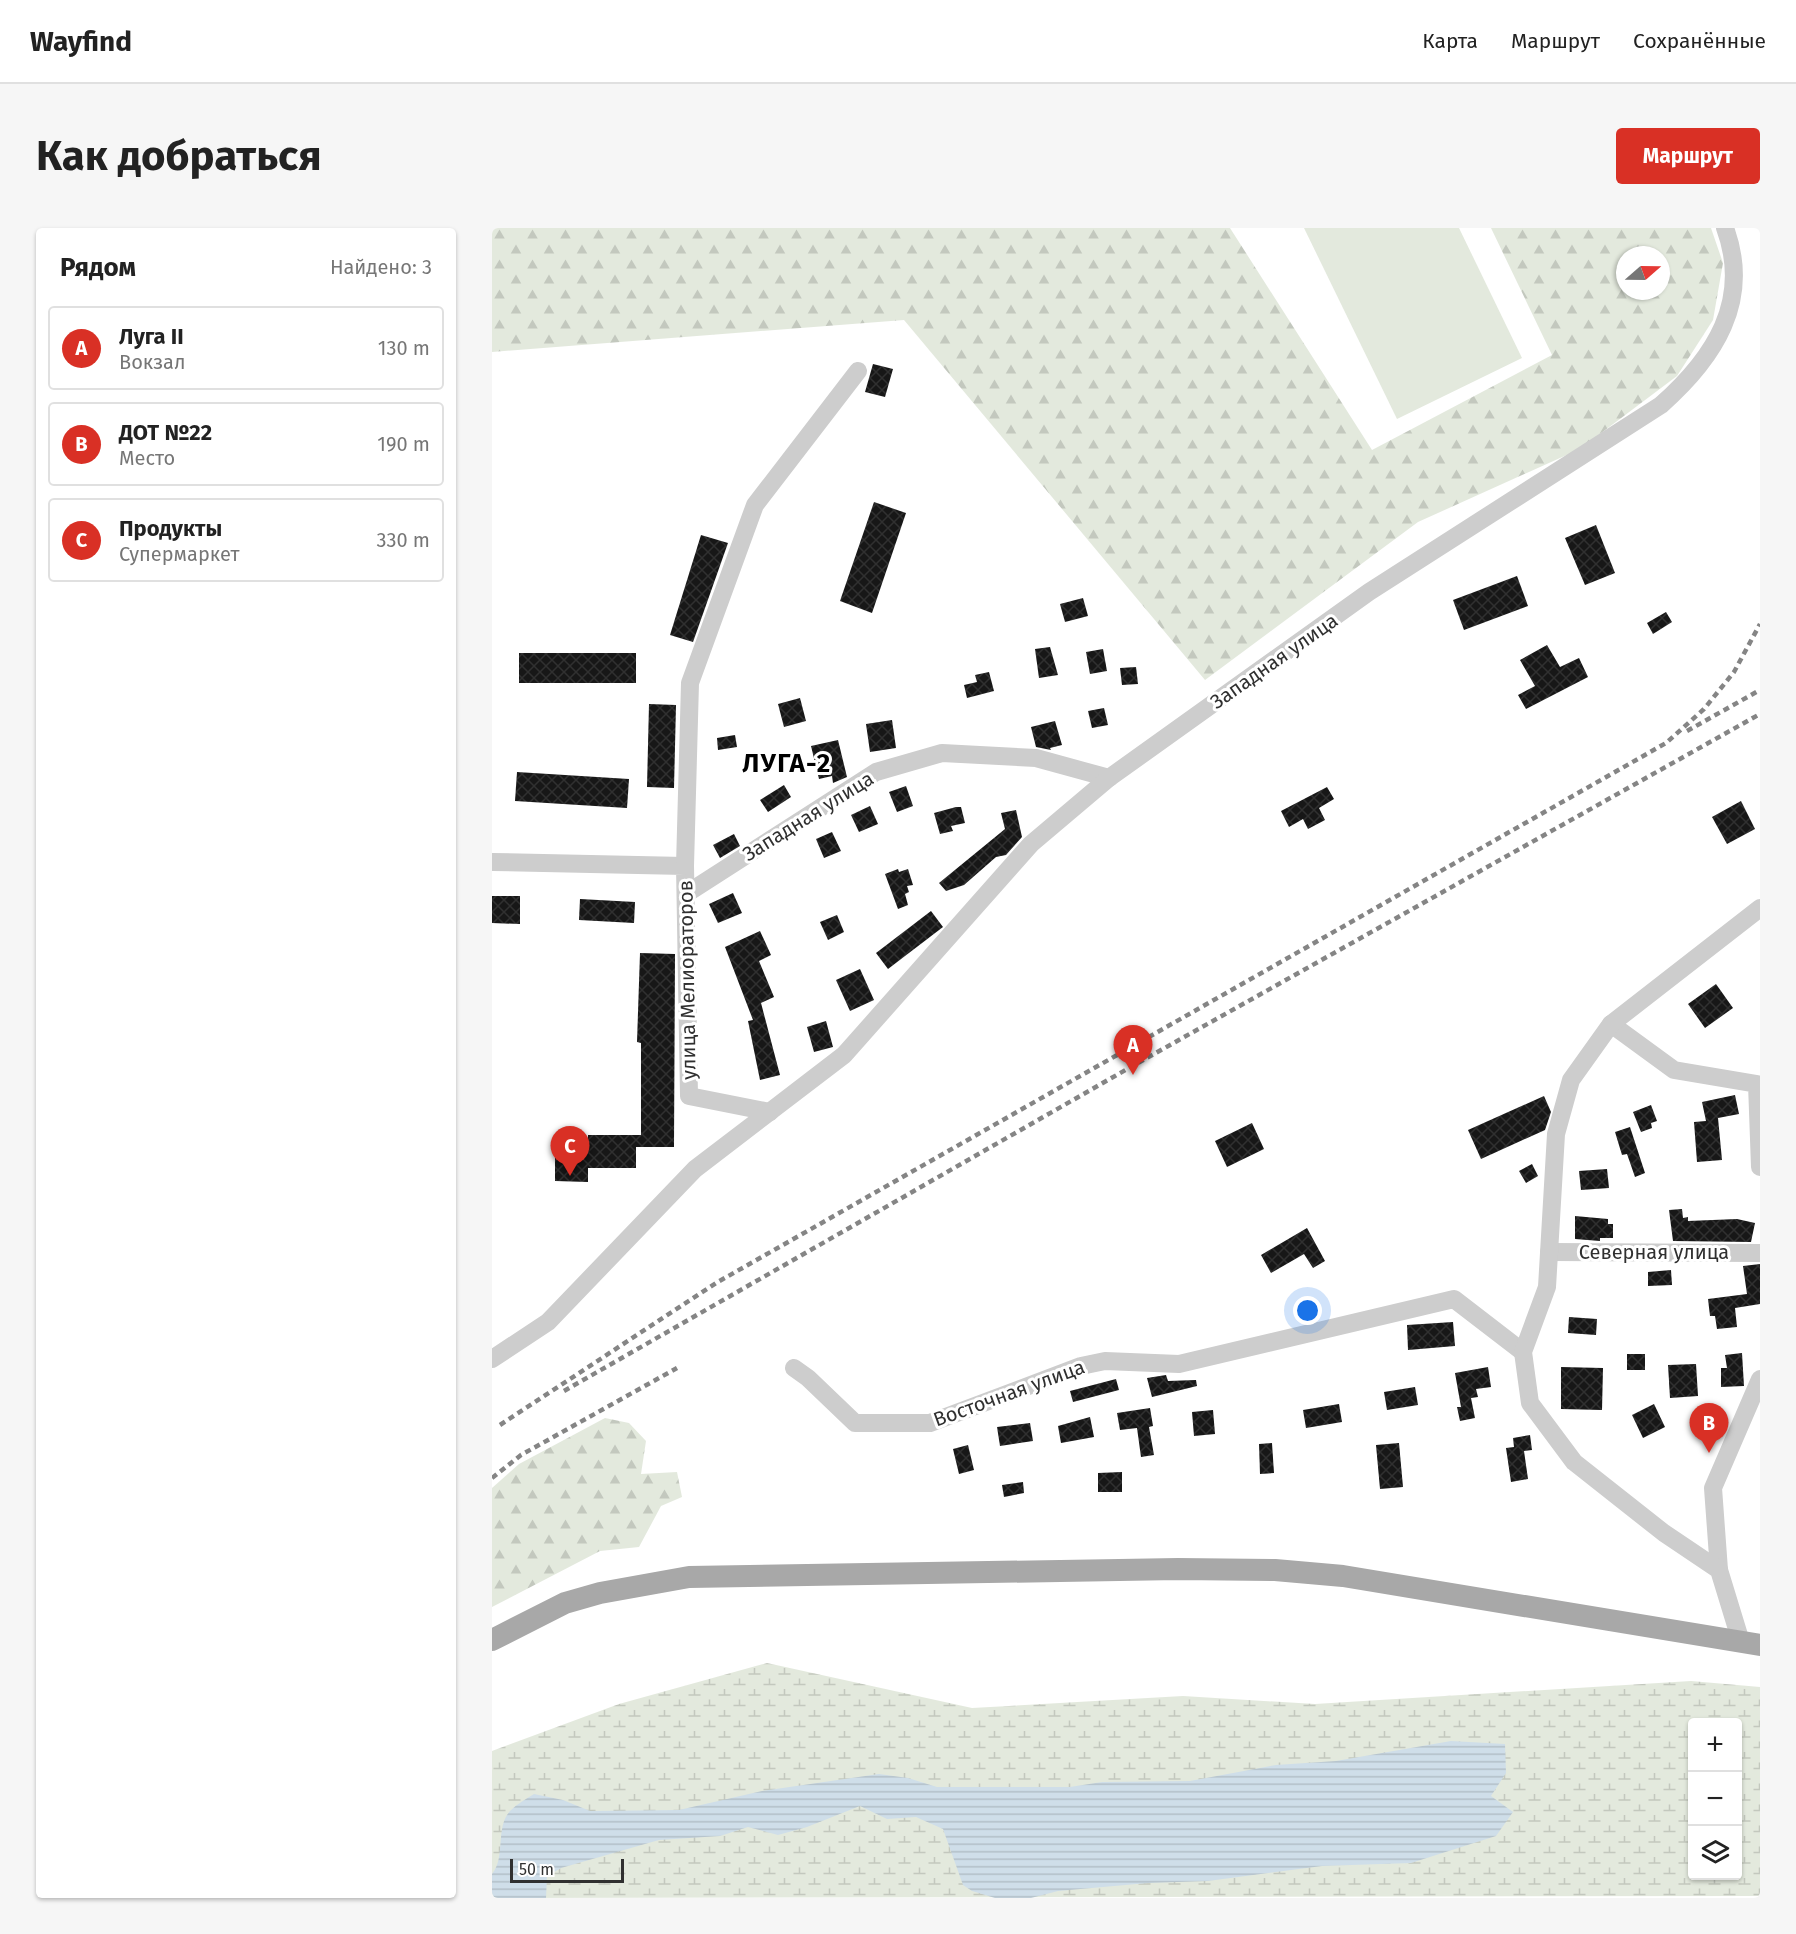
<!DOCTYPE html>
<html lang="ru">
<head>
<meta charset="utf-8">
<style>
  :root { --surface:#fff; --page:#f6f6f6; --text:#222; --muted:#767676; --line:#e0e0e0; --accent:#d93025 }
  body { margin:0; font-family:"Fira Sans",sans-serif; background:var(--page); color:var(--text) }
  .controls { position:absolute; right:18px; bottom:18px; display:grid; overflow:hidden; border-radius:6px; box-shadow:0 2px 4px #0004 }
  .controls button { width:54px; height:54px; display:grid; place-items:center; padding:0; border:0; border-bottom:2px solid var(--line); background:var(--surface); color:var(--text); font:30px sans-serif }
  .compass { position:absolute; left:1124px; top:18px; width:54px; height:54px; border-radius:50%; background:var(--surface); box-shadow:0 2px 4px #0004; rotate:70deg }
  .scale { position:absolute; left:18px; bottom:15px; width:114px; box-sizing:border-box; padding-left:6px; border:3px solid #303030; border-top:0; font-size:16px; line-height:21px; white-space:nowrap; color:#303030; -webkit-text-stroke:4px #fff; paint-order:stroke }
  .you { position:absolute; left:816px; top:1083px; width:21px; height:21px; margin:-15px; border:4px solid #fff; border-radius:50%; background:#1a73e8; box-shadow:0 0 0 9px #1a73e833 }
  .badge { display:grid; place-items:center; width:39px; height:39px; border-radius:50%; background:var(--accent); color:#fff; font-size:20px; font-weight:700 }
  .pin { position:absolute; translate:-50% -50px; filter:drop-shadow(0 2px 3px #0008) }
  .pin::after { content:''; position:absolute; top:32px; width:21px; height:18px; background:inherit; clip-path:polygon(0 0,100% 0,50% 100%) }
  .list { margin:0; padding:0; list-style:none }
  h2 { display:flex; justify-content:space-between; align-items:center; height:78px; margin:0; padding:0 24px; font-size:26px }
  h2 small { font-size:20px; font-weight:400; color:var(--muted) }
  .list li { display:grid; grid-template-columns:39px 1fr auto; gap:18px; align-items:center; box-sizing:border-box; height:84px; margin:0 12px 12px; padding:0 12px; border:2px solid var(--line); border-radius:6px }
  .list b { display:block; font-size:22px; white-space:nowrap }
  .list p { margin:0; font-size:20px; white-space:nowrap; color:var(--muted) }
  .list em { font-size:20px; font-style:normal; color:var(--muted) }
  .icon { flex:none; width:33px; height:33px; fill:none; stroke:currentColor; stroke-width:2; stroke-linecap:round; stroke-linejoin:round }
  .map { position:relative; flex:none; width:1268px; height:1670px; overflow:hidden; border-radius:6px }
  header { display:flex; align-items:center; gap:36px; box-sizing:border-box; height:84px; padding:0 30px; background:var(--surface); border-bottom:2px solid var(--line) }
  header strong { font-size:28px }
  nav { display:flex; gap:33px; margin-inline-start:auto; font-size:21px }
  .intro { display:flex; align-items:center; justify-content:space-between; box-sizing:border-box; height:144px; padding:0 36px }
  h1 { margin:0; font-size:42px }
  .button { padding:15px 27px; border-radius:6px; background:var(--accent); color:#fff; font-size:21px; font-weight:700 }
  main { display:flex; gap:36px; padding:0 36px }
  aside { flex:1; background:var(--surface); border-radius:6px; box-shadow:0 2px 4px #0004 }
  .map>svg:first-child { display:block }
  .grass { fill:#e3e9dd }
  .forest { fill:url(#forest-firs); fill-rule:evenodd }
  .wetland { fill:url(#wetland-marsh); fill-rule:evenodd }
  .water { fill:url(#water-rules) }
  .building { fill:url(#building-cross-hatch) }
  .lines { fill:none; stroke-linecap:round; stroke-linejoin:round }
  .minor { stroke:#cdcdcd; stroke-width:18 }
  .major { stroke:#a8a8a8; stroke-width:22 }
  .rail { stroke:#858585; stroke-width:4.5; stroke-dasharray:6 4.5; stroke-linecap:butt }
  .labels { text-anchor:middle; stroke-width:6; stroke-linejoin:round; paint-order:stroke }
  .street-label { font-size:20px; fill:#303030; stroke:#fff }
  .district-label { font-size:26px; font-weight:bold; letter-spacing:1.5px; fill:#000; stroke:#fff }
</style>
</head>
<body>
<header>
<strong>Wayfind</strong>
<nav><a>Карта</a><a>Маршрут</a><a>Сохранённые</a></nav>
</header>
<div class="intro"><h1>Как добраться</h1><a class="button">Маршрут</a></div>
<main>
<aside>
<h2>Рядом<small>Найдено: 3</small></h2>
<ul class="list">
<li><span class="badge">A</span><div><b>Луга II</b><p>Вокзал</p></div><em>130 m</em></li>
<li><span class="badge">B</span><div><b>ДОТ №22</b><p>Место</p></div><em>190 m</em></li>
<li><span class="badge">C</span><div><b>Продукты</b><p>Супермаркет</p></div><em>330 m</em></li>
</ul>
</aside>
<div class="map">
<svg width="1268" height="1670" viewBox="0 0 1268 1670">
  <defs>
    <pattern id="forest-firs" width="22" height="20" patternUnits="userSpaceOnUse" patternTransform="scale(1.5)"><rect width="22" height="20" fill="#e3e9dd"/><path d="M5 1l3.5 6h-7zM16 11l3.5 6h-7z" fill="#c3c8be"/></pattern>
    <pattern id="wetland-marsh" width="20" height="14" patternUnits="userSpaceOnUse" patternTransform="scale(1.5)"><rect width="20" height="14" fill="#e3e9dd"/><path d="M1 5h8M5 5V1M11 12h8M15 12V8" fill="none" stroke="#c3c8be"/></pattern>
    <pattern id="water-rules" width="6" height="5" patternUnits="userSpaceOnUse" patternTransform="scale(1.5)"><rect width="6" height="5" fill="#cfdee9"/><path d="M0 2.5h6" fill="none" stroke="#b2bfc8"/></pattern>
    <pattern id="building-cross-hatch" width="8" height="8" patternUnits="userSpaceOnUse" patternTransform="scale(1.5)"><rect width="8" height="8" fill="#171717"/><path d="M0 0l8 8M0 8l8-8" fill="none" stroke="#303030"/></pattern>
  </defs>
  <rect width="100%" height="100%" fill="#fff"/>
  <!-- grass -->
  <polygon class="grass" points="812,0 967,0 1030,130 905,191"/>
  <!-- forest -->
  <g class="forest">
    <path d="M 0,0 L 738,0 L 880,222 L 1060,127 L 999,0 L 1219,0 L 1231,35 L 1221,92 L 1185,148 L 1088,221 L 926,294 L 713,452 L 412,92 L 0,124 ZM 1133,27 L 1169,27 L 1169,63 L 1133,63 Z"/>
    <polygon points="113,1190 137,1195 154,1213 149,1246 185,1244 190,1269 169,1278 147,1319 108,1323 0,1379 0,1260 27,1236"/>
  </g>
  <!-- wetland -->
  <path class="wetland" d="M 275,1435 L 480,1480 L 691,1468 L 823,1476 L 1199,1453 L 1268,1459 L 1268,1668 L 0,1670 L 0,1523 L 127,1476 ZM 1200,1494 L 1246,1494 L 1246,1648 L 1200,1648 Z"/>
  <!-- water -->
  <path class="water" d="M 959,1513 L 1013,1516 L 1014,1545 L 999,1568 L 1021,1584 L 1004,1608 L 919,1635 L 830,1638 L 716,1653 L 656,1655 L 566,1663 L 539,1670 L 503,1670 L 480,1663 L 471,1657 L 451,1601 L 424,1589 L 395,1591 L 368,1578 L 315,1599 L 286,1607 L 256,1599 L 228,1608 L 167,1612 L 69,1640 L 55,1648 L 54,1670 L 0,1670 L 0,1646 C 14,1630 3,1599 18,1583 C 25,1576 34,1571 42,1566 L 71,1572 L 98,1583 L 187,1582 L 270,1563 L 387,1546 L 416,1550 L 445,1559 L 578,1559 L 610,1554 L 698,1553 L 784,1537 L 844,1533 Z"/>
  <!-- building -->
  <g class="building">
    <polygon points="381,136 401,141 393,169 373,164"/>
    <polygon points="382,274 414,285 380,385 348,373"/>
    <polygon points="1104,297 1123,345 1093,357 1073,310"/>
    <polygon points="209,307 236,315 201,414 178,407"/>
    <polygon points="1025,348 1036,378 972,402 961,372"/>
    <polygon points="591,370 596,388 573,394 568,376"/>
    <polygon points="1174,384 1180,394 1161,406 1155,395"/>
    <polygon points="1055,417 1068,439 1087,430 1096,449 1034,481 1026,467 1043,458 1028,432"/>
    <polygon points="558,419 566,447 547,450 543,421"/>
    <polygon points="611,421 615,443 598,446 594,424"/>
    <rect x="27" y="425" width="117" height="30"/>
    <polygon points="644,439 646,456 630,457 628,440"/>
    <polygon points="497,444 502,463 475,470 472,457 485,454 483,447"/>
    <polygon points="308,470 314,493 292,499 286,476"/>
    <polygon points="157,476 184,477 182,560 155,559"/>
    <polygon points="612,480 616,497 600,500 596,483"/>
    <polygon points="400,492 404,520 378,524 374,496"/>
    <polygon points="563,493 570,517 558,520 559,522 544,519 539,499"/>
    <polygon points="243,507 245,519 226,522 225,510"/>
    <polygon points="346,512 355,549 341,555 340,548 327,551 319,518"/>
    <polygon points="25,544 137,551 135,580 23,573"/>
    <polygon points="292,557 299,569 276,584 268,572"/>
    <polygon points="414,558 421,578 405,584 397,564"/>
    <polygon points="835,559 842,571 827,580 833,592 816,601 811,591 797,599 789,583"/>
    <polygon points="1249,573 1263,601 1235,616 1220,589"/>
    <polygon points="378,578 386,596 367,604 359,587"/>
    <polygon points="464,579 469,579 473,595 459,598 461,603 448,606 442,585"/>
    <polygon points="524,582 530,609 514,627 504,629 472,657 454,663 447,655 513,601 509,585"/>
    <polygon points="340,604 349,623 332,630 324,611"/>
    <polygon points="242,606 248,618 228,630 221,617"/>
    <polygon points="406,641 407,644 416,641 421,657 415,658 417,664 413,666 416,677 406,681 393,646"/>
    <polygon points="241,665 250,685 226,695 217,676"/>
    <polygon points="0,668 28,668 28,696 0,695"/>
    <polygon points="88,671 143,674 142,695 87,692"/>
    <polygon points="439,683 451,699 396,741 384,725"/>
    <polygon points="345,687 352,704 336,712 328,694"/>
    <polygon points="268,703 279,727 267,733 282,769 269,775 288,847 268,852 256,793 261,792 233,719"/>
    <polygon points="148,725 183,726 182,919 144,919 144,940 96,940 96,954 63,953 63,920 96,920 96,907 149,907 149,815 145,814"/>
    <polygon points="368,741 382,772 358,783 344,752"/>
    <polygon points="1224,756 1241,780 1213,800 1196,776"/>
    <polygon points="334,793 341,819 322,824 315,799"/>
    <polygon points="1243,867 1247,886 1226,890 1230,932 1205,934 1202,894 1214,893 1210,874"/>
    <polygon points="1052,868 1059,884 1053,902 989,931 976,902"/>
    <polygon points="1159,877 1165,893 1159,895 1160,900 1149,904 1141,884"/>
    <polygon points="760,895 772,921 735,939 723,913"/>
    <polygon points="1138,899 1153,945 1143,949 1135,926 1130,927 1123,904"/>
    <polygon points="1040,936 1046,948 1034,955 1027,943"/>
    <polygon points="1115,941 1117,960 1089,962 1087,943"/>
    <polygon points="1190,981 1191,990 1196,989 1196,993 1245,991 1263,995 1259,1014 1181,1013 1177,982"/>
    <polygon points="1083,988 1116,991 1116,996 1121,996 1121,1010 1108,1010 1108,1013 1083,1011"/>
    <polygon points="815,1000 833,1033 821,1040 812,1026 779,1045 769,1027"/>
    <polygon points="1268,1036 1268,1076 1243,1080 1245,1099 1225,1101 1223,1088 1218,1088 1216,1071 1255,1066 1251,1038"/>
    <polygon points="1179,1042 1180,1057 1156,1058 1156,1044"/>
    <polygon points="1077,1089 1105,1091 1104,1107 1076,1105"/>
    <polygon points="961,1094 963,1118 916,1122 915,1097"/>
    <polygon points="1250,1125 1252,1158 1229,1159 1229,1140 1235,1140 1233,1127"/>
    <rect x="1135" y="1126" width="18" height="16"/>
    <polygon points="1204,1136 1206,1168 1178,1170 1176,1137"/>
    <polygon points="996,1139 999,1159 984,1161 986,1169 979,1170 983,1190 968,1193 965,1179 969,1179 963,1145"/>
    <polygon points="1069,1139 1111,1140 1110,1182 1069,1181"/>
    <polygon points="674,1147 676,1153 704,1152 705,1158 660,1169 655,1150"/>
    <polygon points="624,1151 627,1162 581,1174 578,1163"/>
    <polygon points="923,1159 926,1177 895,1182 892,1164"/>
    <polygon points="847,1176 850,1194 814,1200 811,1182"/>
    <polygon points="1162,1176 1173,1199 1151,1210 1140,1187"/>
    <polygon points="658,1180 661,1198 657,1199 662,1227 649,1229 645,1200 628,1202 625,1185"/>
    <polygon points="721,1182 723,1206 702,1208 700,1184"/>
    <polygon points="598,1189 602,1209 569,1215 566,1198"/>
    <polygon points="538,1195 541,1213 508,1218 505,1199"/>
    <polygon points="1038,1207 1040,1222 1032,1223 1036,1251 1019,1254 1014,1220 1022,1219 1021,1210"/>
    <polygon points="780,1215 782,1245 768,1246 767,1216"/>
    <polygon points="907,1215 911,1259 888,1261 884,1217"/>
    <polygon points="476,1217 482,1242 467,1246 461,1221"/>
    <polygon points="630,1244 630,1264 606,1264 606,1245"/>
    <polygon points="531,1254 532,1265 512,1269 510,1257"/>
  </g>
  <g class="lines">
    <!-- minor -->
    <g class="minor">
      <polyline points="0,634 193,638 197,868 278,884"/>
      <polyline points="193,638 198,455 263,277 366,143"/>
      <polyline points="194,666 384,544 450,525 544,530 617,550"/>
      <polyline points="1119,796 1182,842 1265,856 1268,939"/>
      <polyline points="1057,1024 1268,1025"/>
      <path d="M 0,1131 L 56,1094 L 203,941 L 352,827 L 539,616 L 617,550 L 877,364 L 1169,177 C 1222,130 1260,73 1233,0"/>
      <polyline points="302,1140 316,1150 363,1195 438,1195 589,1138 613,1133 687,1136 962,1071 1031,1124"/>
      <polyline points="1227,1342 1221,1260 1268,1151"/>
      <polyline points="1249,1414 1227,1342 1172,1305 1082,1234 1038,1175 1031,1124 1055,1059 1064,906 1079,852 1119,796 1268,680"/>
    </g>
    <!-- major -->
    <polyline class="major" points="0,1412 73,1375 108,1365 197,1349 686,1341 783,1342 851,1348 1268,1417"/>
    <!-- rail -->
    <g class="rail">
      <polyline points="1195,503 1268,462"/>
      <polyline points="72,1163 637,840 1268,486"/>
      <polyline points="8,1197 224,1055 1174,515 1212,481 1242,444 1268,396"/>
      <polyline points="0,1250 29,1227 185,1140"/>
    </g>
  </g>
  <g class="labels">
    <!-- street labels -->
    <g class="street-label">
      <text transform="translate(782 433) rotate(-35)" y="7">Западная улица</text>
      <text transform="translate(316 588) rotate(-32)" y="7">Западная улица</text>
      <text transform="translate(195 752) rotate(-91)" y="7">улица Мелиораторов</text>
      <text x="1162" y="1031">Северная улица</text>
      <text transform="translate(517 1165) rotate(-20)" y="7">Восточная улица</text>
    </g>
    <!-- district labels -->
    <g class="district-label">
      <text x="295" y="544">ЛУГА-2</text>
    </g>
  </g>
</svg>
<div class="controls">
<button>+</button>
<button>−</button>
<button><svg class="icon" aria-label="layers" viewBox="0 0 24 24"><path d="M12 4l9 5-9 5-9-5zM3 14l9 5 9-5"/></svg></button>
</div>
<svg class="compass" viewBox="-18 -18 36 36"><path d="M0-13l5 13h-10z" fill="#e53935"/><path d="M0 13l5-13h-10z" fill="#767676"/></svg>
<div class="scale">50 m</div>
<div class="you"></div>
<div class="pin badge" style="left:641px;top:847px">A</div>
<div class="pin badge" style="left:1217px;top:1225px">B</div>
<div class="pin badge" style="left:78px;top:948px">C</div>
</div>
</main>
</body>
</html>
